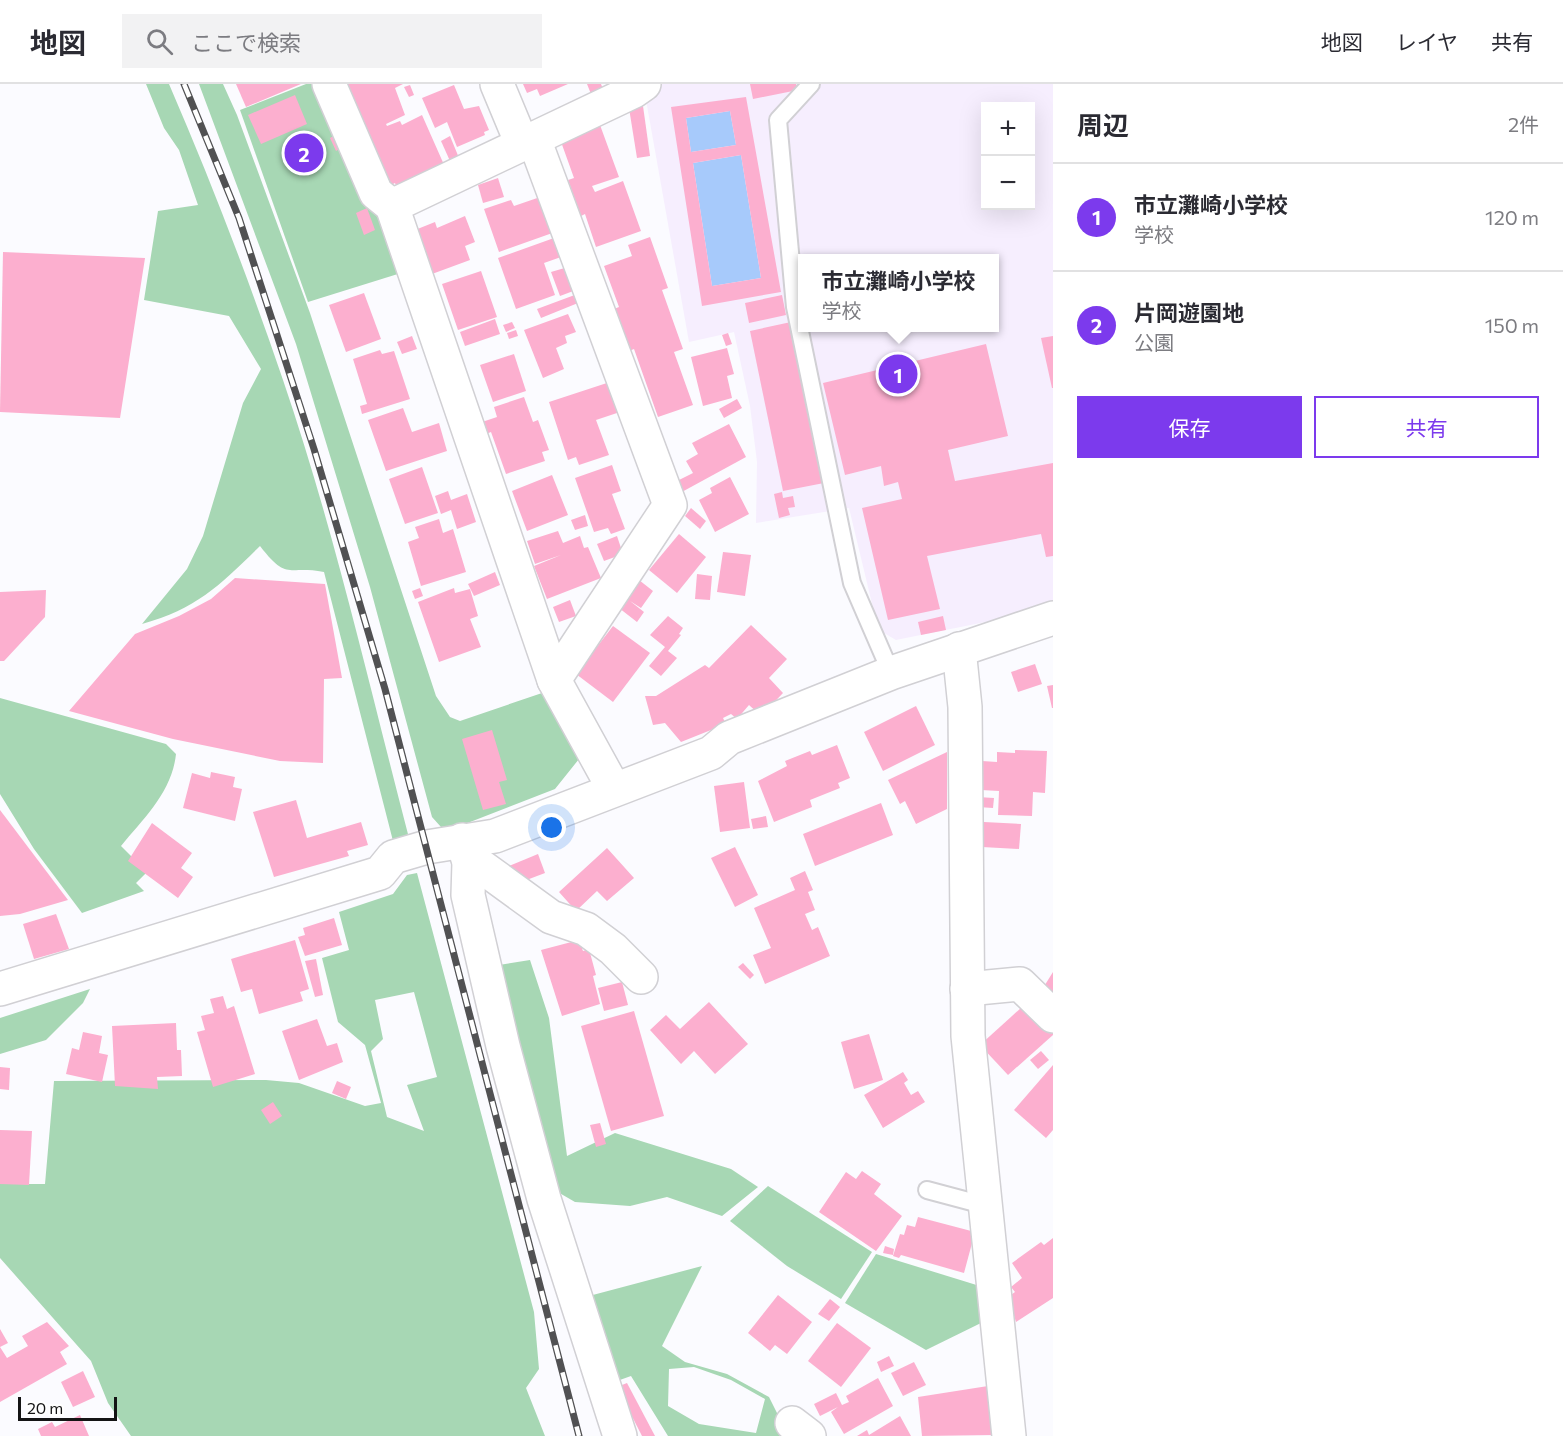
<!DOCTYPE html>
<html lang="ja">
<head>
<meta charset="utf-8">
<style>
  :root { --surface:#fff; --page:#f2f2f3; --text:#2b2b33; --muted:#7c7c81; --line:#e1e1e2; --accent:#7c3aed }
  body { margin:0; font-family:Commissioner,"Noto Sans JP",sans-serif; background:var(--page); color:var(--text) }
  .controls { position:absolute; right:18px; top:18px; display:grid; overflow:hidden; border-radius:0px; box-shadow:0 6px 24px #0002 }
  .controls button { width:54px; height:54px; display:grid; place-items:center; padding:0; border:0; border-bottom:2px solid var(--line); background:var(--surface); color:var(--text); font:30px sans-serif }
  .scale { position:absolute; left:18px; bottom:15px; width:99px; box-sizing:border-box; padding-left:6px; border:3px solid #141415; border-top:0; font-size:16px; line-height:21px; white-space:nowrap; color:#141415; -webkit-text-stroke:4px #fff; paint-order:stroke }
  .you { position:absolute; left:552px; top:744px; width:21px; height:21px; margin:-15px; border:4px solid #fff; border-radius:50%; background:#1a73e8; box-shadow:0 0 0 9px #1a73e833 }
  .badge { display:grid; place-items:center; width:39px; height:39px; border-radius:50%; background:var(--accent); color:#fff; font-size:20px; font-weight:700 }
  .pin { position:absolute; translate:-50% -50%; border:3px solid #fff; box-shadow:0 2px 6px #0006 }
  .popup { position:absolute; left:798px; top:170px; width:201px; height:78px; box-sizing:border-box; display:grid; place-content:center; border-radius:0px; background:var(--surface); filter:drop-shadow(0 2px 4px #0005); font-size:20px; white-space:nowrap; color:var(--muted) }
  .popup b { font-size:22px; color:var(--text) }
  .popup::after { content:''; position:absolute; left:50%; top:100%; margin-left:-12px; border:12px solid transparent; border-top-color:var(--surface) }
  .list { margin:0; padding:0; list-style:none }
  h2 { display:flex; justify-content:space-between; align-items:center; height:78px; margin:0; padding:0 24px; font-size:26px }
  h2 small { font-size:20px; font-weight:400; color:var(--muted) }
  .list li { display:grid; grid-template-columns:39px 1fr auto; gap:18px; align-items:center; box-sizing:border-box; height:108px; padding:0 24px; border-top:2px solid var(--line) }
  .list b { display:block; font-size:22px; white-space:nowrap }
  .list p { margin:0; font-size:20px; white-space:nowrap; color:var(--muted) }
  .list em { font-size:20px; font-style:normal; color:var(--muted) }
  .actions { display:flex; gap:12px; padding:18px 24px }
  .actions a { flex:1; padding:14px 0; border:2px solid var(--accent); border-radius:0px; text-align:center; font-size:21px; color:var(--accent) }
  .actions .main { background:var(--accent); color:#fff }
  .icon { flex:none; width:33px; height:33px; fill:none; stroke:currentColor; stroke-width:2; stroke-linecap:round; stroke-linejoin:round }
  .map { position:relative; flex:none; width:1053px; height:1352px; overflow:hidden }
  header { display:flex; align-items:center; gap:36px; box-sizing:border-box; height:84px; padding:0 30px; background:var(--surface); border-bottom:2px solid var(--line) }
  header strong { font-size:28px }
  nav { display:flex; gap:33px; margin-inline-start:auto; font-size:21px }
  .search { width:420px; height:54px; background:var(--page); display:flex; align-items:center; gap:15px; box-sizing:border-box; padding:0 21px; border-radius:0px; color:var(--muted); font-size:22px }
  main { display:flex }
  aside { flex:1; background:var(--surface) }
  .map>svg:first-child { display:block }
  .education { fill:#f6eefe; fill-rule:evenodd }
  .green { fill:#a7d7b4; fill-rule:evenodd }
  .water { fill:#a7cafb }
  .building { fill:#fcafcf; fill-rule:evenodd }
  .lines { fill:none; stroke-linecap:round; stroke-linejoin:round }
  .lane-casing { stroke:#d1d0d4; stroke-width:20 }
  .street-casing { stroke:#d1d0d4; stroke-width:36 }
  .lane { stroke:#fff; stroke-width:16 }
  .street { stroke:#fff; stroke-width:33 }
  .rail-casing { stroke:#515153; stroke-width:7 }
  .rail { stroke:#fff; stroke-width:4.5; stroke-dasharray:14; stroke-linecap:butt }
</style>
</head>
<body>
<header>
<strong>地図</strong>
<div class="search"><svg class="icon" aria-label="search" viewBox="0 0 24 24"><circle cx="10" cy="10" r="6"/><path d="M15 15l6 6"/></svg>ここで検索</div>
<nav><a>地図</a><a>レイヤ</a><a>共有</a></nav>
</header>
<main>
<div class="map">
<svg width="1053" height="1352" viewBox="0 0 1053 1352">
  <rect width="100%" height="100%" fill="#fbfbff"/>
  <!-- education -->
  <path class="education" d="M 661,0 L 1053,0 L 1053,519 L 1015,532 L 896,556 L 884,549 L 874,528 L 849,424 L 756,439 L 757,378 L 750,322 L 734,248 L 689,258 L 646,16 ZM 986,22 L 1030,22 L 1030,122 L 986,122 ZM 802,174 L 994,174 L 994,244 L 802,244 Z"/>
  <!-- green -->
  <g class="green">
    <path d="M 146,0 L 169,0 C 211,97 249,196 283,296 C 334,445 369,601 409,754 L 393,757 L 324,488 C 287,481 288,498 260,462 C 220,501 198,524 142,540 L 187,485 L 203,452 L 243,319 L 261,285 L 229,232 L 144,216 L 158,127 L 198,121 L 179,66 L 164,44 Z"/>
    <polygon points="199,0 223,0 237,31 310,229 436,612 450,633 460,637 545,608 579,675 555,705 465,740 441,743 432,733 370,503 296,260"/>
    <polygon points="306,0 322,0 401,189 308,218 240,26"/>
    <path d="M 0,614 L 166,660 L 176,670 C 172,708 144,734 121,762 L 147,788 L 136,799 L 144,807 L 82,829 L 34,765 L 0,710 Z"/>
    <path d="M 417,789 L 534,1228 L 539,1285 L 526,1304 L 545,1352 L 131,1352 L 108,1319 L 91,1277 L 0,1174 L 0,1100 L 45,1100 L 54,997 L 266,996 L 299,999 L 365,1022 L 381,1019 L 365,961 L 338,938 L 322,874 L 349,866 L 339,828 L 393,810 L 407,791 ZM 414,908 L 437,993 L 407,1001 L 424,1047 L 387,1033 L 371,967 L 383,955 L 375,916 Z"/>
    <polygon points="530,876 549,934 567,1072 615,1049 731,1085 758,1103 722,1132 667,1113 630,1122 575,1118 556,1107 499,881"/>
    <polygon points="90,905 83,919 46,956 0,970 0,934"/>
    <polygon points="768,1102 872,1168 841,1215 787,1182 730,1137"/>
    <polygon points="876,1170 983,1203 983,1238 926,1266 845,1219"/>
    <path d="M 702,1182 L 662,1262 L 685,1278 L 727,1290 L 769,1313 L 783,1341 L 793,1352 L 668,1352 L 631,1292 L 617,1297 L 589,1212 ZM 694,1283 L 731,1296 L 765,1315 L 756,1349 L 699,1340 L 668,1322 L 669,1285 Z"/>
  </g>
  <!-- water -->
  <g class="water">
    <polygon points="730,27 736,61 691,68 686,34"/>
    <polygon points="741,71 761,194 712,202 693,79"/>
  </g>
  <!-- building -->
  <g class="building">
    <polygon points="236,0 301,0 246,23"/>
    <polygon points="346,0 403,0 395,4 405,31 386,40 387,42 400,37 402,41 422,31 445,83 397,104 395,99 385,104 373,77 380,74 372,58 368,60"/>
    <polygon points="523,0 568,0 540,12 537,5 527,9"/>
    <polygon points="587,0 601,0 603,5 591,10"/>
    <polygon points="750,0 796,0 798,6 753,15"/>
    <polygon points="410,1 414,11 409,13 404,3"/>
    <polygon points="454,1 464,25 479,22 489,46 484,48 485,51 457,63 447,38 435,44 422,14"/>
    <polygon points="295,11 307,40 261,60 248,31"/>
    <path d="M 746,13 L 781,208 L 702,222 L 671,23 ZM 730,27 L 736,61 L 691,68 L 686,34 ZM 741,71 L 761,194 L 712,202 L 693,79 Z"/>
    <polygon points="643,22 650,72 637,74 629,24"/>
    <polygon points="600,41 619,93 592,102 595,108 623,97 641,147 596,163 585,130 581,132 568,96 574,94 560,55"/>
    <polygon points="337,50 343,63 336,67 330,54"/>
    <polygon points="450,52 459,74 450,77 441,57"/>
    <polygon points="498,94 504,113 483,119 478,101"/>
    <polygon points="546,111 558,147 499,168 484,125 511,116 514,122"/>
    <polygon points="367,124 375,146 364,151 356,129"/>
    <polygon points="465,132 475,158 465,162 470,176 432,190 415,146 435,138 437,144"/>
    <polygon points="650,153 668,204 662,206 683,265 674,268 693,321 658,333 634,265 629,267 614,225 619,223 604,182 632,172 628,161"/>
    <polygon points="554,154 561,173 544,179 555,211 516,225 498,174"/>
    <polygon points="3,168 145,174 120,334 0,328"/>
    <polygon points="568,183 576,206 560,212 551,188"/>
    <polygon points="481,187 497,233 458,246 442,200"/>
    <polygon points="364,209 381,255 346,268 329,221"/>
    <polygon points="580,209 583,217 541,234 537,225"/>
    <polygon points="782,211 786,231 749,239 745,219"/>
    <polygon points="568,230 576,248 565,252 567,259 556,264 564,285 543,294 524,246"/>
    <polygon points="495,235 500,250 465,262 460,248"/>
    <polygon points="512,238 515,244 506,248 503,241"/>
    <polygon points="791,238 824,399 783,407 750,247"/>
    <polygon points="516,246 518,252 509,255 507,249"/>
    <polygon points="728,249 732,260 726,262 722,251"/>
    <polygon points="412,252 417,265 402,270 397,258"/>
    <polygon points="1053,252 1053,304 1052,304 1041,254"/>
    <polygon points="986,260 1008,352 948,366 955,397 1053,379 1053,472 1046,473 1041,450 927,472 940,525 888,536 862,424 902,415 898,398 884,402 881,382 845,391 823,299"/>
    <polygon points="727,264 734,290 727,292 732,314 703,322 691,273"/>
    <polygon points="380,266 382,270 394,267 410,315 362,330 360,322 367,320 353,275"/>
    <polygon points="514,270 526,307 493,318 480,281"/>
    <polygon points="613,297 623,327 596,336 609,371 579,381 576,373 568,376 549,318"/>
    <polygon points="524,313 533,338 538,336 549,366 542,368 545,377 506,390 491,348 486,350 482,338 497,333 494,323"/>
    <polygon points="737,315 742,324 724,334 719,325"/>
    <polygon points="403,324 412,348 439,339 447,367 386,387 368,336"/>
    <polygon points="729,340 746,373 680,409 675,398 693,389 686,377 698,370 692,359"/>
    <polygon points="612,381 621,407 612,410 625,445 611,450 608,444 594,448 575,394"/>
    <polygon points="422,383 438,429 405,440 389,395"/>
    <polygon points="552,391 568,431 527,447 512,407"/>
    <polygon points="730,393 749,430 715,448 699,416 712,409 710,404"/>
    <polygon points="448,407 451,416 467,410 476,438 457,445 451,426 441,430 435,412"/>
    <polygon points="782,408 783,414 793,412 795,423 788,424 790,431 779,434 774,410"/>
    <polygon points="691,424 706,437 700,445 685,432"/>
    <polygon points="585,431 588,442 575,446 571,436"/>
    <polygon points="439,435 443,449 453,445 466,488 421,502 408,458 419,454 415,443"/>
    <polygon points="558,447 563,459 580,452 584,464 588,463 601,494 547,515 534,482 561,471 535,480 527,457"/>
    <polygon points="679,450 706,473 677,509 649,486"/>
    <polygon points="617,452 623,470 604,477 597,460"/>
    <polygon points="723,468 751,471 745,512 717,508"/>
    <polygon points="495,488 500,501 474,512 468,500"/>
    <polygon points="697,490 712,492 710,516 695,515"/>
    <polygon points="235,494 325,500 342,594 324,595 323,679 280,677 173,655 69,627 135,550 179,532 211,515"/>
    <polygon points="639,496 653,507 641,524 630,517 644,528 637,538 619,524"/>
    <polygon points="420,504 423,512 415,515 412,507"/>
    <polygon points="454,504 455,509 470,505 478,532 470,535 481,563 439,578 418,518"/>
    <polygon points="46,506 45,533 4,577 0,577 0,508"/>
    <polygon points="570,516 576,532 559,538 553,523"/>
    <polygon points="668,532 683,544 679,550 681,551 668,567 677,574 661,592 649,582 665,563 650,551"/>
    <polygon points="943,532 946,546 921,551 918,538"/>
    <polygon points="751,541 787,575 769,594 783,609 761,632 749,621 737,635 731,630 723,634 726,640 681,658 665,639 653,641 645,612 656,612 705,581 709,584"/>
    <polygon points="613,542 650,569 613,618 576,590"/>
    <polygon points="1035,580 1042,600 1018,608 1011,588"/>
    <polygon points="1053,601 1053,624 1052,624 1047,602"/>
    <polygon points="916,622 935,661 883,687 864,648"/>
    <polygon points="492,646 507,696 499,698 506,720 483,726 462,655"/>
    <polygon points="837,661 850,694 838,699 840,704 810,716 812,723 774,738 758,697 787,682 785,677 810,667 812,671"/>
    <polygon points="1015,666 1047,667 1045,709 1033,708 1032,732 998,731 999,707 981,706 982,677 997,678 997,668 1015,669"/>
    <polygon points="947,668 947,725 916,740 905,717 900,720 888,696"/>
    <polygon points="211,688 235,693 233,703 242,705 235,737 183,724 192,689 210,694"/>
    <polygon points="744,698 750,744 720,748 714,702"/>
    <polygon points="978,713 994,714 993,724 978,723"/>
    <polygon points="296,716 307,754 361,738 368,761 347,767 349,772 274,793 253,728"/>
    <polygon points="881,719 893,751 815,782 803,750"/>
    <polygon points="0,726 68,816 20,830 0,832"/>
    <polygon points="766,732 768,743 753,745 751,735"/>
    <polygon points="984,738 1021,740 1019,765 982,763"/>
    <polygon points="152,739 192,769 181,784 193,793 178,814 128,777"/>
    <polygon points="735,763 758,811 735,823 711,774"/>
    <polygon points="607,764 634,794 607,817 597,807 576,827 559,808"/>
    <polygon points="538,770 545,789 516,800 509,782"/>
    <polygon points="805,787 813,806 808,808 815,826 805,830 812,846 818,843 830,872 765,900 753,871 771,864 754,824 795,806 790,794"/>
    <polygon points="56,830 69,865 34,875 23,840"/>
    <polygon points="334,834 342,861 305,872 298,853 305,851 303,844"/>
    <polygon points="295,856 309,905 300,908 303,917 259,930 252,905 241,908 231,875"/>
    <polygon points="579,856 583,867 589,865 596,891 593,892 600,920 562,932 541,866"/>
    <polygon points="316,875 323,911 315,913 305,877"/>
    <polygon points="743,879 754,891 750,895 738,883"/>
    <polygon points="1053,888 1053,910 1043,904"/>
    <polygon points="622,898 628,921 604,927 598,904"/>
    <polygon points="223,912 227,925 234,922 255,990 213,1003 197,948 205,946 201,932 214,929 210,915"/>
    <polygon points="709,918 748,960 715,990 694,967 681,980 650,946 666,931 680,945"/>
    <polygon points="1022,923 1053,938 1053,951 1008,991 980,961"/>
    <polygon points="634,927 664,1032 611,1047 581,942"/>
    <polygon points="317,935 327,962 337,959 343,978 299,996 282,947"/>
    <polygon points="176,939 177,966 181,966 182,992 157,993 158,1005 115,1002 112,942"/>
    <polygon points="83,948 102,952 99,969 108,971 102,998 66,990 72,964 79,966"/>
    <polygon points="869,950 883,996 854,1005 841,958"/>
    <polygon points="1041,967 1049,976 1038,985 1030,976"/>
    <polygon points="1053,981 1053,1046 1046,1054 1014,1026"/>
    <polygon points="0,983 10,984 9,1006 0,1005"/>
    <polygon points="903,988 908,996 904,999 911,1011 918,1007 925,1018 883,1044 864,1011"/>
    <polygon points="337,997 351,1003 346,1015 332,1009"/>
    <polygon points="273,1018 282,1032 270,1040 261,1026"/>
    <polygon points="600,1039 606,1060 596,1063 590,1041"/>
    <polygon points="0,1046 32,1047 29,1101 0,1100"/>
    <polygon points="862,1087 881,1100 874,1110 902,1132 876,1167 819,1128 846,1088 856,1095"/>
    <polygon points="918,1133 975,1148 964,1189 901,1171 899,1174 893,1172 900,1150 904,1151 907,1141 915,1143"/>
    <polygon points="1053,1154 1053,1214 1016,1238 1008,1213 1015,1208 1011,1203 1022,1194 1012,1179 1041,1158 1044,1161"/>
    <polygon points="885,1162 894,1165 893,1171 883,1169"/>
    <polygon points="778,1211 812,1238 787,1270 775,1261 770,1267 748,1249"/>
    <polygon points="830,1215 840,1223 829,1237 818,1230"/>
    <polygon points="47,1238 69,1262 60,1268 67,1280 0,1318 0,1245 8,1259 0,1263 7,1274 28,1262 22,1252"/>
    <polygon points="837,1239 871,1264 841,1303 808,1277"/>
    <polygon points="889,1272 894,1282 881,1288 877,1278"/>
    <polygon points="914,1278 926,1301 903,1312 891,1289"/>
    <polygon points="83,1287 95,1313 73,1323 61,1298"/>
    <polygon points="878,1294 893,1322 844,1350 831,1328 838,1323 820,1332 814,1320 836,1309 842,1321 849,1318 846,1312"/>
    <polygon points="627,1299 655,1352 642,1352 617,1303"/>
    <polygon points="988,1302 993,1351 922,1352 918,1313"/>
    <polygon points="80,1331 89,1352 41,1352 38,1345 52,1338 55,1343"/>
    <polygon points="900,1332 911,1352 857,1352 867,1346 869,1351"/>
  </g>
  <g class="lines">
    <!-- lane casing -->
    <g class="lane-casing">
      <g id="lane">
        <polyline points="811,0 778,36 795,223 852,499 891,589"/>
        <polyline points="927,1106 987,1122"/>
      </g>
    </g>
    <!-- street casing -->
    <g class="street-casing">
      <g id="street">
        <polyline points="329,0 376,109 392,122"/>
        <polyline points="497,0 522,60"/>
        <polyline points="534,55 670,421 554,596"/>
        <polyline points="959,565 965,623 968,952 1009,1352"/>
        <polyline points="614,705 554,596 392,122 634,7 644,0"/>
        <polyline points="462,756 469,778 468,811 503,962 544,1115 620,1352"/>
        <polyline points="469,778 478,780 551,833 586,845 613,865 641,893"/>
        <polyline points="0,905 380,789 393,773 427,763 495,752 711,669 729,654 891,589 1053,534"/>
        <polyline points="967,905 1020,900 1053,932"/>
        <polyline points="792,1339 809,1352"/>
      </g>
    </g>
    <!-- lane -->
    <use href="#lane" class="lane"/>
    <!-- street -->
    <use href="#street" class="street"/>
    <!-- rail casing -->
    <g class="rail-casing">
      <polyline id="rail" points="184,0 239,134 314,365 385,605 579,1352"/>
    </g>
    <!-- rail -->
    <use href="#rail" class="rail"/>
  </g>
</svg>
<div class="controls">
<button>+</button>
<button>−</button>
</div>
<div class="scale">20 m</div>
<div class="you"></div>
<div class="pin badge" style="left:898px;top:290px">1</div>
<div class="popup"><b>市立灘崎小学校</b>学校</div>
<div class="pin badge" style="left:304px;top:69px">2</div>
</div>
<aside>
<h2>周辺<small>2件</small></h2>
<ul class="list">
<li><span class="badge">1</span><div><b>市立灘崎小学校</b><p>学校</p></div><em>120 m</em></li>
<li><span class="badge">2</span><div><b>片岡遊園地</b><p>公園</p></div><em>150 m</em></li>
</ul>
<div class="actions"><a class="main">保存</a><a>共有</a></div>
</aside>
</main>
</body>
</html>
